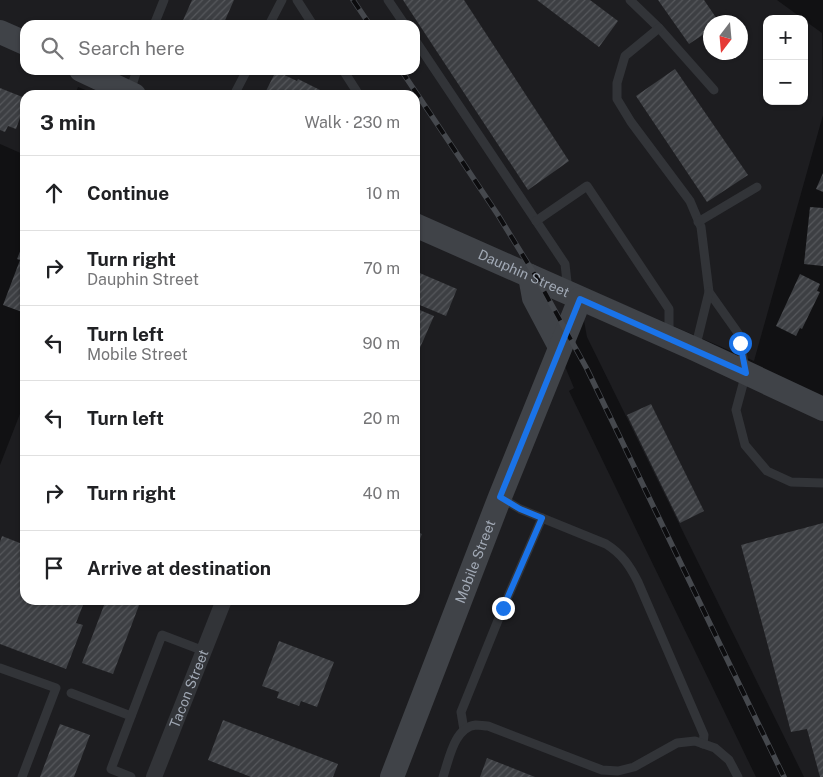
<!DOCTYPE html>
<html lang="en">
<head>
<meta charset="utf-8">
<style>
  :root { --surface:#fff; --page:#f2f2f2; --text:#202124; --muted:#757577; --line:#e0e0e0 }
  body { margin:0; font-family:"Public Sans",sans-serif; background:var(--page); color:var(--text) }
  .controls { position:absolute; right:15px; top:15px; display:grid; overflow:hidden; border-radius:10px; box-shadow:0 1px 4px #0004 }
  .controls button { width:45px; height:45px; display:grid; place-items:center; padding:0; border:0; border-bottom:1px solid var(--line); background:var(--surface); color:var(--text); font:25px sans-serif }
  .compass { position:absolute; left:703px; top:15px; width:45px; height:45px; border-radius:50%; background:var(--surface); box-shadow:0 1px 4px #0004; rotate:196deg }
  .stop { position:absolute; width:15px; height:15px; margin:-11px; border:4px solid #1a73e8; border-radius:50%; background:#fff }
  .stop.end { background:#1a73e8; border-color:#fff; box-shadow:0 1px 5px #0008 }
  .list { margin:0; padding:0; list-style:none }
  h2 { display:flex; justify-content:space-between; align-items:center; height:65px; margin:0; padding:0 20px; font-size:21px }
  h2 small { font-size:16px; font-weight:400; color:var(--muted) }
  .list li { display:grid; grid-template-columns:32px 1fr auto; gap:15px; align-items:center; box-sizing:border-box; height:75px; padding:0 20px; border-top:1px solid var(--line) }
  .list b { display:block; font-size:19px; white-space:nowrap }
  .list p { margin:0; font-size:16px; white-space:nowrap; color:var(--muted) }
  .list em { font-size:16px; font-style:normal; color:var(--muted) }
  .icon { flex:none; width:28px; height:28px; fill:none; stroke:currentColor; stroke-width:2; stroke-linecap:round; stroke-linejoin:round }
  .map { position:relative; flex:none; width:823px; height:777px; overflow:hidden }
  .search { position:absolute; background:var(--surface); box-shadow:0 1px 4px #0004; left:20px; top:20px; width:400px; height:55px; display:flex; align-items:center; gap:12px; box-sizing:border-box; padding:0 18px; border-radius:15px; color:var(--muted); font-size:19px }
  .panel { position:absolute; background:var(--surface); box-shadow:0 1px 4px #0004; left:20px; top:90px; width:400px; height:515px; border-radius:15px }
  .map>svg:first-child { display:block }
  .built { fill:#1d1d20; fill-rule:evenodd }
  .building { fill:url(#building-hatch) }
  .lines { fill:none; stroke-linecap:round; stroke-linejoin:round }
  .lane { stroke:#323438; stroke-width:9 }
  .street { stroke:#323438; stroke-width:16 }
  .secondary { stroke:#404348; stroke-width:24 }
  .rail-casing { stroke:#45484d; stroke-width:5.5 }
  .rail { stroke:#0c0c0e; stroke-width:4; stroke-dasharray:11; stroke-linecap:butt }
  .route { stroke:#1a73e8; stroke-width:6 }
  .labels { text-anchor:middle; stroke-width:4; stroke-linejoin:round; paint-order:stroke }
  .street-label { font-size:14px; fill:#a1a9b5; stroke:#0c0c0e }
</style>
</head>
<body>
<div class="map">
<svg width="823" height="777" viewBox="0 0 823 777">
  <defs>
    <pattern id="building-hatch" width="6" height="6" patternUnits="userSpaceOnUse" patternTransform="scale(1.25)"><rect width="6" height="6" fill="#3d3f43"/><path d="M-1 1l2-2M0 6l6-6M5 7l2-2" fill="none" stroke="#56585c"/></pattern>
  </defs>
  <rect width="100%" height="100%" fill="#111113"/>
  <!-- built -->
  <g class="built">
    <path d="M 0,0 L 777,0 L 803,19 L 767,19 L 767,101 L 804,101 L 804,20 L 822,33 L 823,115 L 754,361 L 578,285 L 385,777 L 0,777 L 0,465 L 25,401 L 25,600 L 415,600 L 415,95 L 98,95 L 78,87 L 75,95 L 25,95 L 25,155 L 0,144 ZM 710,22 L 740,22 L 740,52 L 710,52 ZM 25,25 L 415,25 L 415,70 L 25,70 Z"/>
    <polygon points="580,299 823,416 823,777 804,777 587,337"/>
    <polygon points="564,364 574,388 569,391 756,777 404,777"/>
  </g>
  <!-- building -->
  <g class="building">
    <polygon points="192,0 234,0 223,25 181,25"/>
    <polygon points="403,0 464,0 569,161 528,190"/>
    <polygon points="537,0 590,0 618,21 599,47"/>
    <polygon points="658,0 704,0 719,22 710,22 710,30 689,44"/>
    <polygon points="675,69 748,175 707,202 636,96"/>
    <polygon points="276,71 297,81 298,79 330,95 264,95"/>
    <polygon points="0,88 25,98 25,104 16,129 8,126 5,132 0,130"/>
    <polygon points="823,173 823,192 816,189"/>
    <polygon points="810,207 823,208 823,266 804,264"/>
    <polygon points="25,239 25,304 22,312 3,305 20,260 17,259"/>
    <polygon points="415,271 457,289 446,316 415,303"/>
    <polygon points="800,274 820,284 817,291 820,292 802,329 800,328 796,336 776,326"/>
    <polygon points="415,308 434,316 419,350 415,349"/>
    <polygon points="651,404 704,511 680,523 627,415"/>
    <polygon points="823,523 823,777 820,777 807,729 791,732 741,545"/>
    <polygon points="415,531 422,534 415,551"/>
    <polygon points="2,536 25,545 25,600 85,600 76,623 83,625 66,669 0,644 0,542"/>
    <polygon points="106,600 141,600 113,674 82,663"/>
    <polygon points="279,641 334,662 317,707 301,701 299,706 277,698 279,692 262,686"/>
    <polygon points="223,720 338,764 333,777 251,777 208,760"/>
    <polygon points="60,724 90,735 74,777 40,777"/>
    <polygon points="487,758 535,777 480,777"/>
  </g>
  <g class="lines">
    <!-- lane -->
    <g class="lane">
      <polyline points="297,0 313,25"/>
      <polyline points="388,0 405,25"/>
      <polyline points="630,0 659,28 714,90"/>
      <polyline points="154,25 164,0"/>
      <polyline points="269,25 282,0"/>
      <polyline points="659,28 625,56 617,83 617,99 631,122 690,201 701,227 709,292 738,333 746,373 736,410 745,445 767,471 791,482 823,483"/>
      <polyline points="415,40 565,264 568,291"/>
      <polyline points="343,70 359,95"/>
      <polyline points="130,91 137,70"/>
      <polyline points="234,95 247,70"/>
      <polyline points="536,221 587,186 669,309 669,335"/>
      <polyline points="698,222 757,187"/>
      <polyline points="695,349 709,292"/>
      <path d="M 500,497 L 520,509 L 606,544 C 622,554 630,566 638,582 L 704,735 L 703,744"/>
      <polyline points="0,668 56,688 22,777"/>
      <polyline points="71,693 131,716"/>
      <polyline points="464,730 461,712 503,608 542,518"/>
      <polyline points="131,777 111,769 162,635 204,651"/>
      <path d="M 443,777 C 449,760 454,727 476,725 C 480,725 484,726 488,726 L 602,770 L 618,771 L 634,767 L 677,743 L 695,741 L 715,748 L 729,760 L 738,777"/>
    </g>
    <!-- street -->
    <path class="street" id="s1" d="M 154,777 L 224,600"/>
    <!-- secondary -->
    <g class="secondary">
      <polyline points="0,32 25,43"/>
      <polyline points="81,70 134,95"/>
      <path id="s2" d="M 415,225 L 695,349 L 823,409"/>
      <polyline points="530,276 534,298 560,347"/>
      <path id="s3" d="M 392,777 L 500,497 L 580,299"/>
    </g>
    <!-- rail casing -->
    <g class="rail-casing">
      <g id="rail">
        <polyline points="353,0 370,25"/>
        <polyline points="401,70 498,215 538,280 587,369 784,777"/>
      </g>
    </g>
    <!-- rail -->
    <use href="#rail" class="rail"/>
  </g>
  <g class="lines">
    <!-- route -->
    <polyline class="route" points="503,608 542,518 520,509 500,497 580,299 746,373 740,343"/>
  </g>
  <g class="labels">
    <!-- street labels -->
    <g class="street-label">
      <text dy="5" stroke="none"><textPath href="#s2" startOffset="119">Dauphin Street</textPath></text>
      <text dy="5" stroke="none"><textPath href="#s3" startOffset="231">Mobile Street</textPath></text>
      <text dy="5" stroke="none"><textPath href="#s1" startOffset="95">Tacon Street</textPath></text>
    </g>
  </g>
</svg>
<div class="controls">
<button>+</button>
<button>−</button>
</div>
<svg class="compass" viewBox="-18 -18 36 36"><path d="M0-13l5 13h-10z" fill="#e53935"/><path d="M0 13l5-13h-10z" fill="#757577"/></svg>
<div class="stop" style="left:740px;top:343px"></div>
<div class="stop end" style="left:503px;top:608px"></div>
<div class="search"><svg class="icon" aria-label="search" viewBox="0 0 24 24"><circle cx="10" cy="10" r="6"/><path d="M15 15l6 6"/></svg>Search here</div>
<section class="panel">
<h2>3 min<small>Walk · 230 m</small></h2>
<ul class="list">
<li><svg class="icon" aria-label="ahead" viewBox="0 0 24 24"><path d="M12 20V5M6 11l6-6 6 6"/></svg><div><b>Continue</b></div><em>10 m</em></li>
<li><svg class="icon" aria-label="right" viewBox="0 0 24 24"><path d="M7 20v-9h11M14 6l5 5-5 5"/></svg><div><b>Turn right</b><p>Dauphin Street</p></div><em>70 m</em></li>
<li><svg class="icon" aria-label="left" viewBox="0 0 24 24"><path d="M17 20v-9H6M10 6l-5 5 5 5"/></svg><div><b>Turn left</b><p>Mobile Street</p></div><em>90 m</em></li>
<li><svg class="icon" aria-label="left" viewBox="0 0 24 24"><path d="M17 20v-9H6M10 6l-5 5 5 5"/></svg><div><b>Turn left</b></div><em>20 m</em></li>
<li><svg class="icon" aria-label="right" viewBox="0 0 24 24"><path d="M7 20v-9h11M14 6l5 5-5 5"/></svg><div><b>Turn right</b></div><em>40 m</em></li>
<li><svg class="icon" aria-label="arrive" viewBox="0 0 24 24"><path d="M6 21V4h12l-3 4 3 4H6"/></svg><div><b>Arrive at destination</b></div></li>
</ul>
</section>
</div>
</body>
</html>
